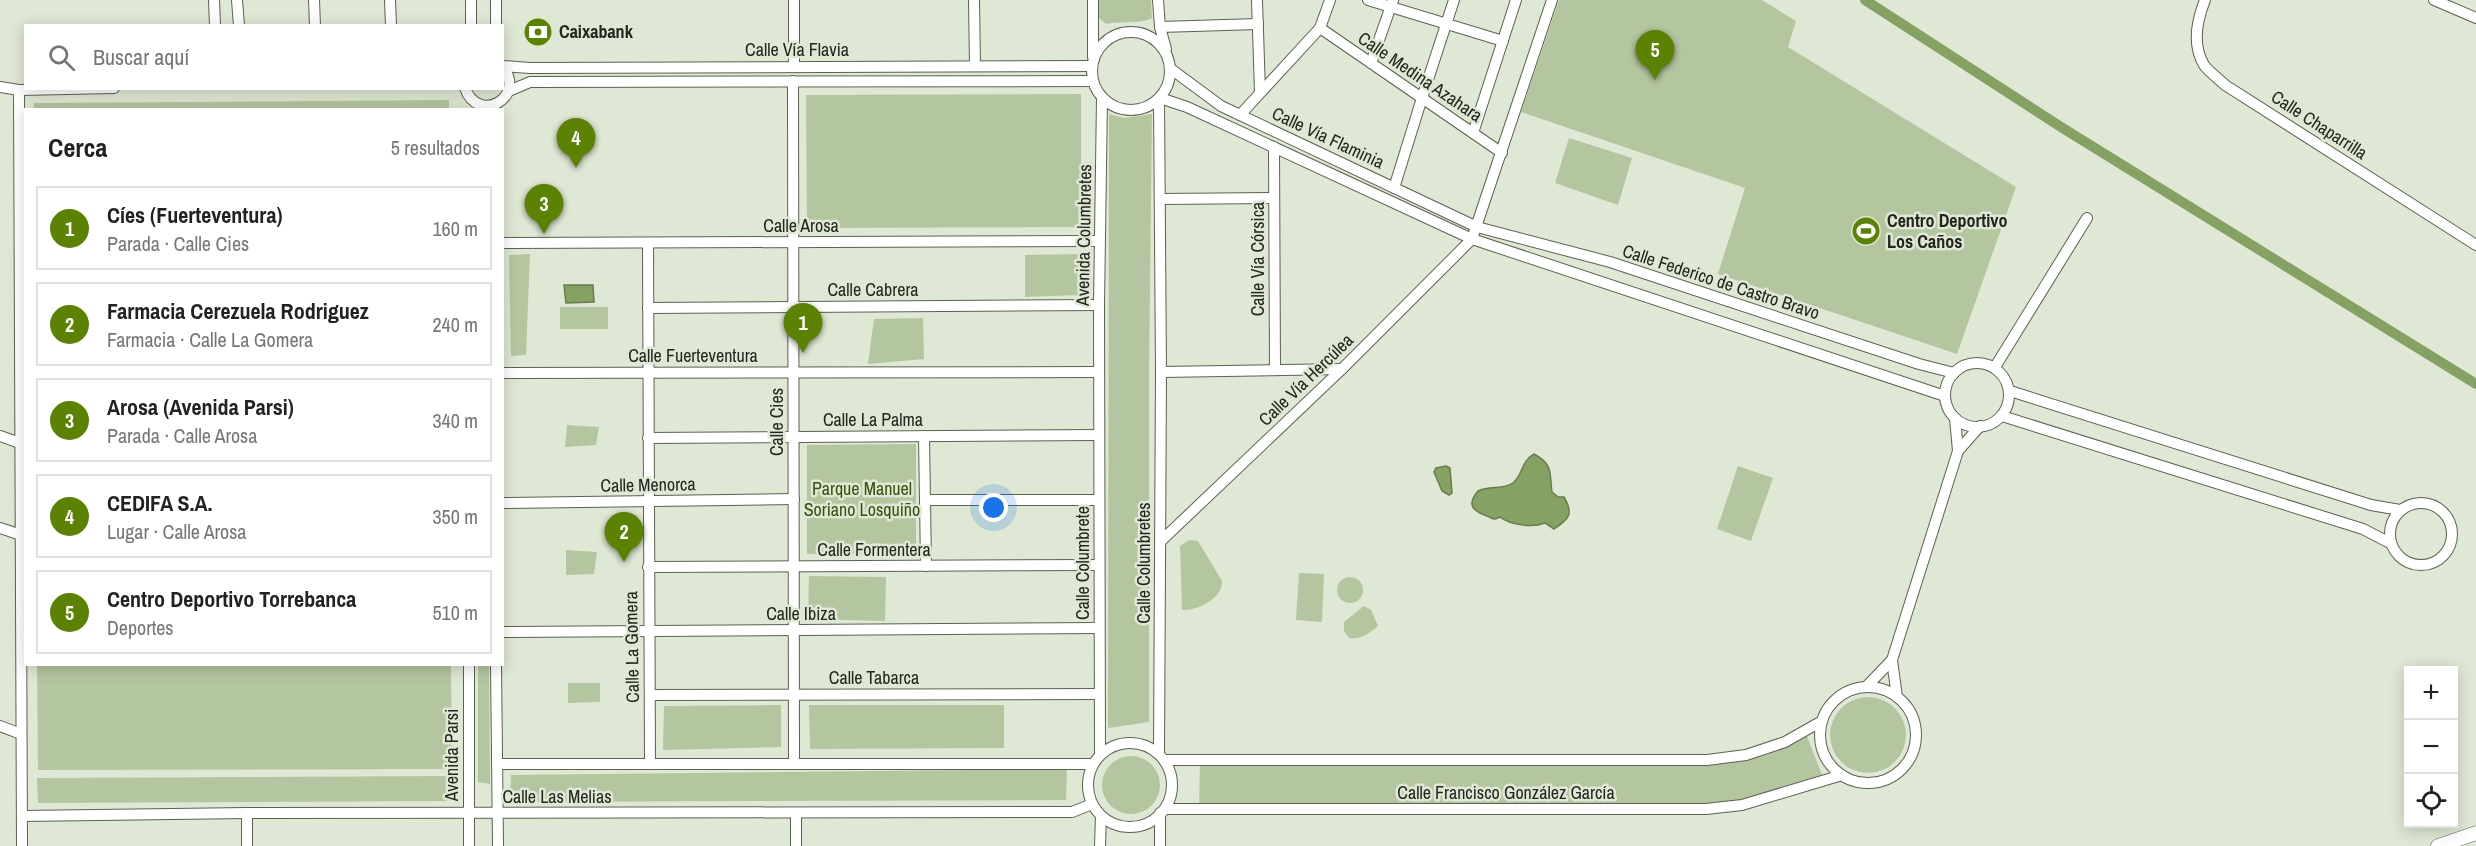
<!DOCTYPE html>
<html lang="es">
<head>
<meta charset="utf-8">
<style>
  :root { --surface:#fff; --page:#f2f2f2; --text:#222; --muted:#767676; --line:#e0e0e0; --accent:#5b8203 }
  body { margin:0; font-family:"Archivo Narrow",sans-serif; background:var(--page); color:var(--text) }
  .controls { position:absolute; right:18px; bottom:18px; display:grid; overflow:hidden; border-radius:0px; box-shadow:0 3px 15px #0003 }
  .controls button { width:54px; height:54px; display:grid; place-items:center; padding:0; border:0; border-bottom:2px solid var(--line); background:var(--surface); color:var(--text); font:30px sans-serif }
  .you { position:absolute; left:994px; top:508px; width:21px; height:21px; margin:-15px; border:4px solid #fff; border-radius:50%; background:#1a73e8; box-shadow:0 0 0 9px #1a73e833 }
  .badge { display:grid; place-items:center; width:39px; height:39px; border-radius:50%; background:var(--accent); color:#fff; font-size:20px; font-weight:700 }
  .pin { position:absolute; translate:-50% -50px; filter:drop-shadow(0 2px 3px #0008) }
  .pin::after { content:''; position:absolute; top:32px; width:21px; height:18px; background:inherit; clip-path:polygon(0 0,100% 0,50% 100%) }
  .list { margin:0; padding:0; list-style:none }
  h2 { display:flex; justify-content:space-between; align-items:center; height:78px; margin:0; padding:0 24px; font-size:26px }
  h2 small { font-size:20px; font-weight:400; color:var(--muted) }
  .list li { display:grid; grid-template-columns:39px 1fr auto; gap:18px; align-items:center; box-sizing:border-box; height:84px; margin:0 12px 12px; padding:0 12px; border:2px solid var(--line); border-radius:0px }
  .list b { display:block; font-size:22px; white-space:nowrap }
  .list p { margin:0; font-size:20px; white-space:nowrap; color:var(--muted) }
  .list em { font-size:20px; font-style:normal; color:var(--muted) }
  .icon { flex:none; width:33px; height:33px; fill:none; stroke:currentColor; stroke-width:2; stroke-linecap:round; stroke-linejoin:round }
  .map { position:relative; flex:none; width:2476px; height:846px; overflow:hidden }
  .search { position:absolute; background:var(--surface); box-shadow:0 3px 15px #0003; left:24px; top:24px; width:480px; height:66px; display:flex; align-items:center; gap:15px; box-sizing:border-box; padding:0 21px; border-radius:0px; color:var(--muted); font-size:22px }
  .panel { position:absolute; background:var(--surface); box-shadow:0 3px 15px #0003; left:24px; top:108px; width:480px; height:558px; border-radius:0px }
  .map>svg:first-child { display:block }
  .green { fill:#b4c6a0 }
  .water { fill:#86a164; stroke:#687c4f; stroke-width:1.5 }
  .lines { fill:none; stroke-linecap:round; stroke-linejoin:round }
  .canal { stroke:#86a164; stroke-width:10 }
  .minor-casing { stroke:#5a6250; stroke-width:12 }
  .major-casing { stroke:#5a6250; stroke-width:15 }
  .minor { stroke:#fff; stroke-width:10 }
  .major { stroke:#fff; stroke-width:14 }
  .labels { text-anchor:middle; stroke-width:5; stroke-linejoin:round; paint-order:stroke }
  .poi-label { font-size:18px; font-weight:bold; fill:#22261e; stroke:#dfe8d4; text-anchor:start }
  .street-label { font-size:18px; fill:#22261e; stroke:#dfe8d4 }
  .park-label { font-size:18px; fill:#38500d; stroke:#dfe8d4 }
</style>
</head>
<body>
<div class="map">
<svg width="2476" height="846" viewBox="0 0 2476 846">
  <rect width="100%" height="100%" fill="#dfe8d4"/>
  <!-- green -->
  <g class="green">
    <path d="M 1099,0 L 1151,0 L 1152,18 C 1142,24 1119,21 1106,24 L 1099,18 Z"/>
    <polygon points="1559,0 1762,0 1796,21 1788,47 2016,187 1957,354 1718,274 1745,188 1521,112"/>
    <polygon points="1081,94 1081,227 807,228 806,95"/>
    <polygon points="449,100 449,110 34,109 34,103"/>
    <polygon points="1109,114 1124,118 1152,114 1149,376 1149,722 1108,728"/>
    <polygon points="1569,138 1632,158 1618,205 1555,183"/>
    <polygon points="530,254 526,355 511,356 509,255"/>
    <polygon points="1080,254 1080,295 1025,297 1025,255"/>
    <rect x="560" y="307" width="48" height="22"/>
    <polygon points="923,318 924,359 868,364 874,319"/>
    <polygon points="567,425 599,427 596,445 565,447"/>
    <polygon points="916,444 916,555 807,554 807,445"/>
    <polygon points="1738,466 1773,478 1751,541 1717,529"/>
    <path d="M 1189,540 L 1198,541 L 1222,581 C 1223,598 1198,611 1182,610 L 1180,546 Z"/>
    <polygon points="566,550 597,552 594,574 566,575"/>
    <polygon points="1299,573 1324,574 1322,622 1296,620"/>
    <polygon points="809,576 886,577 885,621 808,619"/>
    <circle cx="1350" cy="590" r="13"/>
    <path d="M 1364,606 L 1371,610 L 1378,626 C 1370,633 1361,640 1349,638 L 1344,631 L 1344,622 Z"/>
    <polygon points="37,665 451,665 452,769 38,770"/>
    <polygon points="478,665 489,665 490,784 478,782"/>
    <polygon points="568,683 600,683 600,702 568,703"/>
    <circle cx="1868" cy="735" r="38"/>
    <polygon points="781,705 781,747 663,750 664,706"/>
    <polygon points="809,705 1004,705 1004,748 810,749"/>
    <polygon points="1805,731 1824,780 1742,805 1199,810 1200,760 1746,755"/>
    <circle cx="1131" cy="785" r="29"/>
    <polygon points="1067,769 1066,800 510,802 511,775"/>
    <polygon points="451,776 452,801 38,803 37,778"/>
  </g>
  <!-- water -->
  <g class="water">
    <polygon points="564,285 593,285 594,302 566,303"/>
    <path d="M 1534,454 C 1554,465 1549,472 1552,492 L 1558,497 L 1564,497 C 1574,514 1569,519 1554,529 L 1545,523 C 1532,528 1510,525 1500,517 C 1493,521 1493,518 1487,516 C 1473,511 1466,505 1478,491 C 1489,485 1504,490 1513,483 C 1523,475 1521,461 1534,454 Z"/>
    <polygon points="1446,466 1450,468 1452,493 1449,495 1442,491 1434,472 1436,468"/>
  </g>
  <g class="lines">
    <!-- canal -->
    <polyline class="canal" points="1865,0 2061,127 2476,384"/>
    <!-- minor casing -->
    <g class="minor-casing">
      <g id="minor">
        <polyline points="214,0 215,26"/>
        <polyline points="237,0 239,26"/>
        <polyline points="314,0 315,26"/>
        <polyline points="390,0 391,26"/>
        <polyline points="471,0 471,26"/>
        <polyline points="794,0 794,67"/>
        <polyline points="974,0 975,66"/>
        <polyline points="1093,0 1093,57"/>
        <polyline points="1158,0 1160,27 1166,49"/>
        <polyline points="1257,0 1260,92"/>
        <polyline points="1368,0 1503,41"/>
        <path d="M 2205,0 C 2197,20 2192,45 2204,65 C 2209,72 2219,79 2225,85 L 2476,245"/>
        <polyline points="2434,0 2476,18"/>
        <polyline points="496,26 496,0"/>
        <polyline points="1160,27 1258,24"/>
        <polyline points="1320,28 1502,153"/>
        <circle cx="1131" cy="71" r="39"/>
        <polyline points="1371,63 1393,0"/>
        <polyline points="503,66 530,68 1092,66"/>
        <polyline points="1171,69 1221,106 1477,227 1610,262 1919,364 1954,373"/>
        <polyline points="793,81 794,763"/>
        <polyline points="0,87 19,90 114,88"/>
        <path d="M 465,88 C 478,125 528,97 502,66"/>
        <polyline points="19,90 22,846"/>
        <polyline points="509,91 530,82 1093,81"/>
        <polyline points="1160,98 1187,107 1472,239 1945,396"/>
        <polyline points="1422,98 1454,0"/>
        <polyline points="1159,99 1161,372 1159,754"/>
        <polyline points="1240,115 1320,28 1330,0"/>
        <polyline points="1473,133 1516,0"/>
        <polyline points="1274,147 1275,370"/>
        <polyline points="1394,188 1422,98"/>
        <polyline points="1160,199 1274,198"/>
        <polyline points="502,243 1099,241"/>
        <polyline points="648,243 650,763"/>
        <polyline points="648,308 1099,305"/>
        <circle cx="1977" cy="395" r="32"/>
        <polyline points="1995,367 2087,218"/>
        <polyline points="1161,372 1342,369"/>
        <polyline points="502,373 1099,372"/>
        <polyline points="2010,391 2371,505 2400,510"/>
        <polyline points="2002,416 2363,529 2390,543"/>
        <polyline points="0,436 20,443"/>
        <polyline points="924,436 926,566"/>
        <polyline points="648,438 1099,435"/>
        <polyline points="1958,451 1980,426"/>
        <polyline points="925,500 1099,500"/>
        <circle cx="2421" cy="534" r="31"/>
        <polyline points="502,503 794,499"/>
        <polyline points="0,528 21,535"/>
        <polyline points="1161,541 1342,369 1472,239 1552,0"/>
        <polyline points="648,567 1099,565"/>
        <polyline points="502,632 1099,628"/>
        <polyline points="469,664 469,846"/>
        <polyline points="496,664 498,846"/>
        <polyline points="1866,687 1892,660"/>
        <circle cx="1868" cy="735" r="48"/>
        <polyline points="650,695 1099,694"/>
        <polyline points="1897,697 1892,660 1958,451 1955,418"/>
        <polyline points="0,726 21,734"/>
        <circle cx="1130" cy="785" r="42"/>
        <polyline points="1100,754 1099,305 1102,98"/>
        <polyline points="1164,760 1707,760 1746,755 1785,742 1822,721"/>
        <polyline points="497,764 1092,764"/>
        <polyline points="1165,809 1706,809 1742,805 1842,775"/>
        <polyline points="247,813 247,846"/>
        <polyline points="796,813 796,846"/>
        <polyline points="22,816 247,813 1072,812 1092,804"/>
        <polyline points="1100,846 1101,816"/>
        <polyline points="1160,846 1160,813"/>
      </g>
    </g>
    <!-- major casing -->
    <g class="major-casing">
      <polyline id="major" points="2438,846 2476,833"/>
    </g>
    <!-- minor -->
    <use href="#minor" class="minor"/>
    <!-- major -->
    <use href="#major" class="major"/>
  </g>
  <!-- icons -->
  <defs>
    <g id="bank-disc" transform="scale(1.5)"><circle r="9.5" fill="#5b8203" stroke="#dfe8d4"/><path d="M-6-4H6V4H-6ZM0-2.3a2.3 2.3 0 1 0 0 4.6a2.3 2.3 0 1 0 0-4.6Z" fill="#fff"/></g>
    <g id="stadium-disc" transform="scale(1.5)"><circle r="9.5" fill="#5b8203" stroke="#dfe8d4"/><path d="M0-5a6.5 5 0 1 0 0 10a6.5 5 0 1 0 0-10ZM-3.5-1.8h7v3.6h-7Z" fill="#fff"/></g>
  </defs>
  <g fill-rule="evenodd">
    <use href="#bank-disc" x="538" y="32"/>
    <use href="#stadium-disc" x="1866" y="231"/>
  </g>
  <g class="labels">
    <!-- poi labels -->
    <g class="poi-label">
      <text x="559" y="38">Caixabank</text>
      <text x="1887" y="227">Centro Deportivo<tspan x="1887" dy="21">Los Caños</tspan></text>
    </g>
    <!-- street labels -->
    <g class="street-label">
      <text x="797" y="56">Calle Vía Flavia</text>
      <text transform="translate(1420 77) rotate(34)" y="6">Calle Medina Azahara</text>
      <text transform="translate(2319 125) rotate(33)" y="6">Calle Chaparrilla</text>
      <text transform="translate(1328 138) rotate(25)" y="6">Calle Vía Flaminia</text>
      <text x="801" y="232">Calle Arosa</text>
      <text transform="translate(1084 235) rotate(-89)" y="6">Avenida Columbretes</text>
      <text transform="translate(1258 259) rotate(-90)" y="6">Calle Vía Córsica</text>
      <text transform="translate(1721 282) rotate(18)" y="6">Calle Federico de Castro Bravo</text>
      <text x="873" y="296">Calle Cabrera</text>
      <text x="693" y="362">Calle Fuerteventura</text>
      <text transform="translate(1306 380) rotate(-44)" y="6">Calle Vía Hercúlea</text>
      <text x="873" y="426">Calle La Palma</text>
      <text transform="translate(777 422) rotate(-90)" y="6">Calle Cies</text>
      <text transform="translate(648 485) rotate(-1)" y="6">Calle Menorca</text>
      <text x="874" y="556">Calle Formentera</text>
      <text transform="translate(1083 563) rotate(-90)" y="6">Calle Columbrete</text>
      <text transform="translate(1144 563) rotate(-90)" y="6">Calle Columbretes</text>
      <text x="801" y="620">Calle Ibiza</text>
      <text transform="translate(632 647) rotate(-91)" y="6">Calle La Gomera</text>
      <text x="874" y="684">Calle Tabarca</text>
      <text transform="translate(452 755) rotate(-90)" y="6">Avenida Parsi</text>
      <text x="1506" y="799">Calle Francisco González García</text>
      <text x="557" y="803">Calle Las Melias</text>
    </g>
    <!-- park labels -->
    <g class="park-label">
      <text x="862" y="495">Parque Manuel<tspan x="862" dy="21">Soriano Losquiño</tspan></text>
    </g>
  </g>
</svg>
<div class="controls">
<button>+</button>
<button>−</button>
<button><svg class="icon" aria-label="locate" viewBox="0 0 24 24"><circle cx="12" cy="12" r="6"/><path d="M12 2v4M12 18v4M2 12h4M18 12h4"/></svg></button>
</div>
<div class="you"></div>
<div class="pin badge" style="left:803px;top:353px">1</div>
<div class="pin badge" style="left:624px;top:562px">2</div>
<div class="pin badge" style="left:544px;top:234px">3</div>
<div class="pin badge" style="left:576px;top:168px">4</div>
<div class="pin badge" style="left:1655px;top:80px">5</div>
<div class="search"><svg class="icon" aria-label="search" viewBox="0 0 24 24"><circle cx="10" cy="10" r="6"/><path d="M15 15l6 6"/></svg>Buscar aquí</div>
<section class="panel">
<h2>Cerca<small>5 resultados</small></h2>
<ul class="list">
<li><span class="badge">1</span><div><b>Cíes (Fuerteventura)</b><p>Parada · Calle Cies</p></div><em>160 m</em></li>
<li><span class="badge">2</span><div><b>Farmacia Cerezuela Rodriguez</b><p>Farmacia · Calle La Gomera</p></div><em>240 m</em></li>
<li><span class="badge">3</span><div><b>Arosa (Avenida Parsi)</b><p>Parada · Calle Arosa</p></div><em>340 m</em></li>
<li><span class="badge">4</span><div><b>CEDIFA S.A.</b><p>Lugar · Calle Arosa</p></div><em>350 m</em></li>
<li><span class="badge">5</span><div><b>Centro Deportivo Torrebanca</b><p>Deportes</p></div><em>510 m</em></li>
</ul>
</section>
</div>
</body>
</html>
